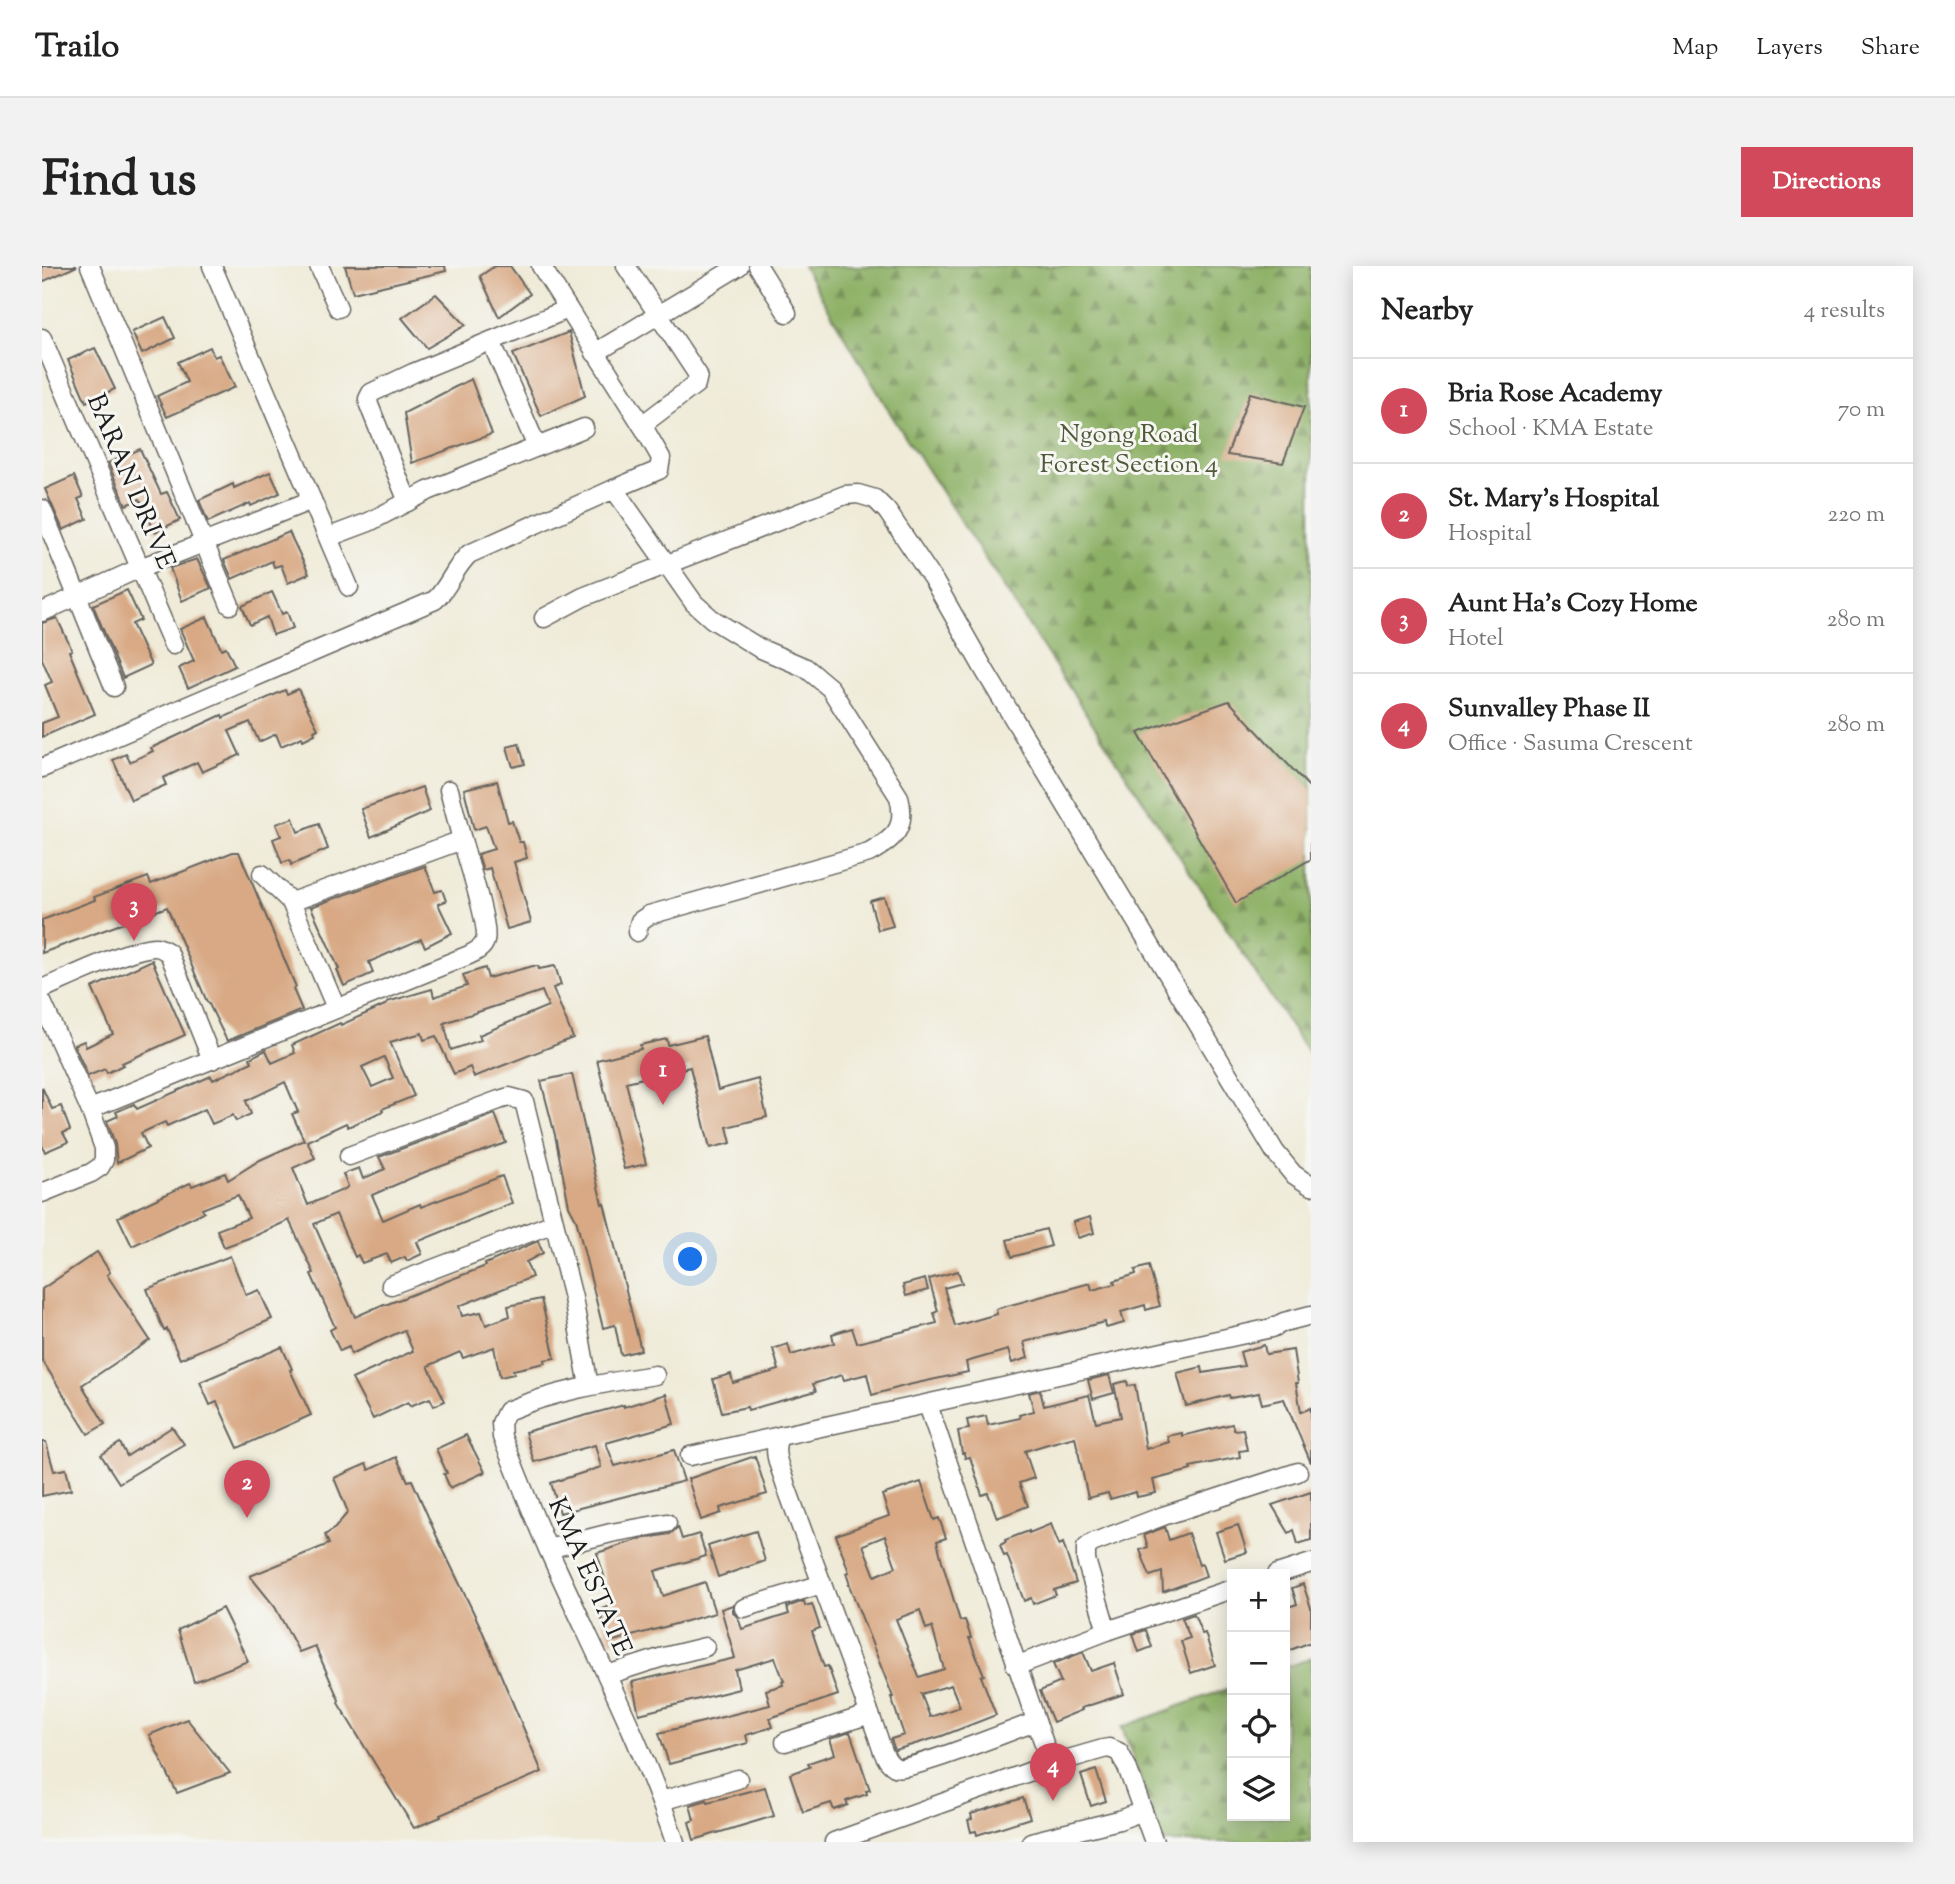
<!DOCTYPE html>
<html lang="en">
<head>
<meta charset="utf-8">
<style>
  :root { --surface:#fff; --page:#f2f2f2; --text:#222; --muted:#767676; --line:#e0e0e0; --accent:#d1495b }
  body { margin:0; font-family:"Sorts Mill Goudy",serif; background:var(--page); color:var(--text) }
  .controls { position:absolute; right:21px; bottom:21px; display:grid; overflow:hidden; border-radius:0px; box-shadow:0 4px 18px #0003 }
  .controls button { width:63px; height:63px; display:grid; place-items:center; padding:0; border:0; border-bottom:2px solid var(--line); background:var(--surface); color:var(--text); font:35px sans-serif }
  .you { position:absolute; left:649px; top:994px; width:24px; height:24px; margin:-18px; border:5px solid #fff; border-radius:50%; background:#1a73e8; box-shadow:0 0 0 10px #1a73e833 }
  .badge { display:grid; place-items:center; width:46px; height:46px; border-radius:50%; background:var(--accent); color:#fff; font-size:23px; font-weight:700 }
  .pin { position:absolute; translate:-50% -58px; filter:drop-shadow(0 2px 4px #0008) }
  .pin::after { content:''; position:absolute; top:37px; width:24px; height:21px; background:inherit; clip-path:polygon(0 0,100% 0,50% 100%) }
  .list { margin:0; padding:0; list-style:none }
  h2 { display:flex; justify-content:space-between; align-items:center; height:91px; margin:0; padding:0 28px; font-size:30px }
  h2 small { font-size:23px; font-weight:400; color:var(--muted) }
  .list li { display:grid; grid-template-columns:46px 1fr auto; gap:21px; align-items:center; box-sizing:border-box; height:105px; padding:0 28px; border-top:2px solid var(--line) }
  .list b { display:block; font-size:26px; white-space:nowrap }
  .list p { margin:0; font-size:23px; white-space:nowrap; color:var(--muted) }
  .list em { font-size:23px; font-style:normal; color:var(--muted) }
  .icon { flex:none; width:38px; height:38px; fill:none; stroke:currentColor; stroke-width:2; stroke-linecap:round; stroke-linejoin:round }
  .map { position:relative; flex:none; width:1269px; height:1576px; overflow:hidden; border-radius:0px }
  header { display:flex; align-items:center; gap:42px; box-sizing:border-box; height:98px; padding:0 35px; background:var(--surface); border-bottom:2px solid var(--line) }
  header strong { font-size:33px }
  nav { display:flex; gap:38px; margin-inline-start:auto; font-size:24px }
  .intro { display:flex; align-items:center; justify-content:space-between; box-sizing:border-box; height:168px; padding:0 42px }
  h1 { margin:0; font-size:49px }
  .button { padding:18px 32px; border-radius:0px; background:var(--accent); color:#fff; font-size:24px; font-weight:700 }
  main { display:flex; gap:42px; padding:0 42px }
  aside { flex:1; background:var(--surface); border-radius:0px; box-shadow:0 4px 18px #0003 }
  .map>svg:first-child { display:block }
  .forest { fill:url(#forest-firs); stroke:#546640; stroke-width:2 }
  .building { fill:#d8a984; fill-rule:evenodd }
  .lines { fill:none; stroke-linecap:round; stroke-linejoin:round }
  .minor-casing { stroke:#66645e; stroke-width:21 }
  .minor { stroke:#fff; stroke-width:18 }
  .labels { text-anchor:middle; stroke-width:6; stroke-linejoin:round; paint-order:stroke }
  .park-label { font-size:26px; fill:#505a3a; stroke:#f6f6f2 }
  .street-label { font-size:26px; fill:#1c1c1c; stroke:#f6f6f2 }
</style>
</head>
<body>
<header>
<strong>Trailo</strong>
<nav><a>Map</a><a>Layers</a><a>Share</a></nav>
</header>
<div class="intro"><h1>Find us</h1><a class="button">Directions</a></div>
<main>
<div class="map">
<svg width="1269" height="1576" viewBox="0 0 1269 1576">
  <defs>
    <pattern id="forest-firs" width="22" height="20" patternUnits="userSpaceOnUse" patternTransform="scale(1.75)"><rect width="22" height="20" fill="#8cb065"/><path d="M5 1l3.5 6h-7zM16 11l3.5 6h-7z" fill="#728e52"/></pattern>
  </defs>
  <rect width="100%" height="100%" fill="#f6f6f2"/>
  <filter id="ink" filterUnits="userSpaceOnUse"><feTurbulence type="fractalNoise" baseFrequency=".0143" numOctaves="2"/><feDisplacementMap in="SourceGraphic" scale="14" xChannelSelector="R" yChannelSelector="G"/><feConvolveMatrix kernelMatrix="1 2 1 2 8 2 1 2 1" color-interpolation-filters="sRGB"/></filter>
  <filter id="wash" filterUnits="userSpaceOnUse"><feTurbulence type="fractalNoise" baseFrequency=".00686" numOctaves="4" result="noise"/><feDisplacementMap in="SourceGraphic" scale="28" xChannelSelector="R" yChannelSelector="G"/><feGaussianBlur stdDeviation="1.57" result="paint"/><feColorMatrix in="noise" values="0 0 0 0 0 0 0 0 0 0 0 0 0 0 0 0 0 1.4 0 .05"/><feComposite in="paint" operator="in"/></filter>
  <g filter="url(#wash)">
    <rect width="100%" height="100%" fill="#efebd8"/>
    <!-- forest -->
    <g class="forest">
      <polygon points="761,0 1269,0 1269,792 850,150"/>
      <polygon points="1269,1392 1269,1576 1121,1576 1080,1461 1190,1421 1190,1550 1243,1550 1243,1402"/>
    </g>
    <g id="blocks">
      <!-- building -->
      <g class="building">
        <polygon points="0,0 35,0 0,16"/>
        <polygon points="303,0 403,0 404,5 311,27"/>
        <polygon points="453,0 468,0 488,28 457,51 438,10"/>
        <polygon points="394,28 424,59 385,82 360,52"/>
        <polygon points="123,51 133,72 100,88 90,66"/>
        <polygon points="527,66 543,130 499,150 471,88"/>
        <polygon points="168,81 172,91 177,89 193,121 125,151 115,130 145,116 136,96"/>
        <polygon points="53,82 73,123 44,136 26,94"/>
        <polygon points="429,113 450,168 370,197 362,147"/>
        <polygon points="1208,127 1262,141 1241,197 1185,189"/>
        <polygon points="98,183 119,228 125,226 138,254 113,266 98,233 84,239 66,197"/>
        <polygon points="228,206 238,227 209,240 208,237 166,256 157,234 191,218 192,222"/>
        <polygon points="32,210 41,231 36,233 45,253 21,264 3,223"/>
        <polygon points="247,266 267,308 246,317 239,299 232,301 230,295 190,313 182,294"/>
        <polygon points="155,293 169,322 140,335 128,302"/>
        <polygon points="85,324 99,354 90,358 109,399 81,412 51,339"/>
        <polygon points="230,326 240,348 245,346 251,362 231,369 225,351 208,359 200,340"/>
        <polygon points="165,351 179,383 184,381 193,400 146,422 137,402 152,395 138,363"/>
        <polygon points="15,352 30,384 27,385 53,448 0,471 0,457 16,451 3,419 10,416 0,393 0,357"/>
        <polygon points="256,423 276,463 272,465 273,468 261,474 260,471 239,480 234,468 217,476 208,456 187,465 198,489 160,506 155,496 121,512 124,519 89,534 71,494 84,488 88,496 111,485 109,482 180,449 181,452 243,424 245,428"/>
        <polygon points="1187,435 1269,523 1269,593 1194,637 1096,467"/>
        <polygon points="477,478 483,498 471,501 465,481"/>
        <polygon points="455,515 466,556 470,555 477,576 481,576 485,592 472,596 489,656 465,663 448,602 441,604 436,588 452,583 444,560 432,564 422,523"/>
        <polygon points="380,521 388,545 329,571 319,543"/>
        <polygon points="251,552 256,566 277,558 286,583 249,599 248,594 240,597 231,573 239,570 234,558"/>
        <polygon points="191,586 197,586 254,721 251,723 260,744 185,775 166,736 165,736 125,641 0,687 0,654 53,634 52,631 106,611 109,618"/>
        <polygon points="383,600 393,626 400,624 404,635 396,638 410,667 383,681 379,673 327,696 331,707 302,720 295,704 297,703 269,641"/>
        <polygon points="842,631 851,660 836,664 828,635"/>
        <polygon points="110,694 143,769 80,797 81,799 65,807 63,803 46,810 32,779 42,775 44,781 71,768 50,722"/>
        <path d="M 491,700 L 496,700 L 497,703 L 513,700 L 519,719 L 511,722 L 531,772 L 432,811 L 428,801 L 412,808 L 394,770 L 382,774 L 380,767 L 348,776 L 372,830 L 340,843 L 341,845 L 306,861 L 304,857 L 265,875 L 273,892 L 251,902 L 266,939 L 303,923 L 306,920 L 301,908 L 317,902 L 321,913 L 343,903 L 337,891 L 453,848 L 464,877 L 383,906 L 330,929 L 341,954 L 378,938 L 379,941 L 460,910 L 470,937 L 375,976 L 380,988 L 365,995 L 363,991 L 349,997 L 345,988 L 320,997 L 316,989 L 313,991 L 294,948 L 272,958 L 313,1051 L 342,1038 L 343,1039 L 444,1000 L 443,998 L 496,975 L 501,987 L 484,996 L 490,1011 L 417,1040 L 420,1050 L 439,1046 L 444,1059 L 468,1050 L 466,1040 L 499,1033 L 513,1092 L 502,1094 L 503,1097 L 471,1104 L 472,1108 L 458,1111 L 452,1081 L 421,1092 L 418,1086 L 386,1100 L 403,1135 L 392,1140 L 388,1132 L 368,1140 L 366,1136 L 331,1153 L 310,1113 L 371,1085 L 362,1064 L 309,1088 L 307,1081 L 298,1085 L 288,1064 L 293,1061 L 269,1008 L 272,1007 L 247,954 L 215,969 L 182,981 L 175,964 L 207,952 L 196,929 L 160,943 L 162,946 L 90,980 L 76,951 L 148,917 L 150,920 L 183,907 L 186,914 L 218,894 L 262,874 L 250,848 L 256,846 L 243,816 L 204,835 L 209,848 L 194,855 L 191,849 L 170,858 L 163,843 L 125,860 L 123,856 L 99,867 L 106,882 L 75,897 L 73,878 L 65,855 L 76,850 L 74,846 L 92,838 L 95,843 L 169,810 L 171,814 L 210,796 L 208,792 L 224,784 L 230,797 L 253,787 L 250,779 L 298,757 L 299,759 L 345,738 L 345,736 L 390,723 L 392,731 L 425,720 L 421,709 L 443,702 L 446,712 ZM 500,725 L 506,740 L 437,769 L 439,774 L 409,784 L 402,757 ZM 342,791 L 351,812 L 330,821 L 320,801 Z"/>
        <polygon points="663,770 676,824 716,813 725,851 685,861 689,877 668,882 648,801 584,816 604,898 582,903 555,794 599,783 598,779 625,773 626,779"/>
        <polygon points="530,808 560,938 562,937 599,1084 579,1089 573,1059 561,1062 534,953 527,940 513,869 499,815"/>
        <polygon points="0,821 10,843 19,840 28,864 21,867 26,876 3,886 0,879"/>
        <polygon points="1048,951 1052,967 1036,972 1031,956"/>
        <polygon points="1004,963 1009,980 970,991 965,974"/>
        <polygon points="55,986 68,1006 65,1009 108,1074 40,1119 63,1158 46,1168 0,1094 0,1023"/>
        <polygon points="188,990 204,1029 217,1024 230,1053 138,1093 125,1063 122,1065 105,1023"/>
        <polygon points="1107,1000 1118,1040 1104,1044 1103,1039 1079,1046 1082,1057 1064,1062 1063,1056 982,1076 986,1092 970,1097 966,1084 924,1096 926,1106 866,1119 830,1129 825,1108 802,1114 800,1109 771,1118 774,1125 706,1144 705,1141 680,1146 671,1113 689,1108 691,1117 737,1104 731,1083 746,1078 749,1089 792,1077 790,1068 810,1062 815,1077 895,1057 892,1047 896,1045 887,1013 916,1005 920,1017 902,1022 913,1060 955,1048 954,1043 1048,1017 1050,1024 1073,1018 1072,1015 1094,1008 1093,1004"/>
        <polygon points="883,1013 886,1024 864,1030 861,1019"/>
        <polygon points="1222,1079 1224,1088 1251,1084 1256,1117 1254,1117 1259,1146 1269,1142 1269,1197 1242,1133 1220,1138 1217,1127 1188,1132 1187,1129 1144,1140 1135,1107 1160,1101 1161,1107 1202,1100 1198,1086"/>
        <polygon points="240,1081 250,1103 248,1104 269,1149 196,1182 175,1136 168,1139 158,1116"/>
        <polygon points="1067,1109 1072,1127 1051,1133 1046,1114"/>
        <polygon points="1085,1115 1086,1120 1093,1119 1104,1183 1127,1176 1125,1170 1140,1167 1140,1170 1190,1158 1192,1164 1201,1163 1205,1184 1197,1185 1198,1191 1148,1201 1149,1204 1111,1214 1114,1227 1095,1231 1094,1226 1068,1233 1066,1227 1046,1232 1033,1171 1006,1178 983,1185 992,1212 977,1217 986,1240 955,1252 946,1227 940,1229 928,1191 923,1192 922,1187 920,1187 916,1165 927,1163 925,1154 944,1150 946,1159 978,1152 977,1149 992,1145 987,1127 998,1124 1002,1140 1047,1129 1054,1156 1079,1151 1072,1118"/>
        <polygon points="624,1128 632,1158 564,1177 573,1200 632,1184 642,1215 518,1247 509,1217 559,1201 553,1179 492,1196 483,1166 582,1139 582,1141"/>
        <polygon points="130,1161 142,1178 77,1217 59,1189 78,1177 85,1190"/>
        <polygon points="424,1169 443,1206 408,1222 402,1208 405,1207 394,1183"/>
        <polygon points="0,1176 4,1176 12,1205 24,1203 29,1224 0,1230"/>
        <polygon points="713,1190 725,1228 678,1242 679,1247 659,1254 646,1213"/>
        <polygon points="354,1191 366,1215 370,1214 395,1271 439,1362 500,1506 398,1549 399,1551 372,1562 296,1437 297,1434 273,1380 257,1386 233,1341 208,1310 287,1278 283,1269 293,1262 306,1246 292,1212 324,1198 327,1204"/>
        <path d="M 879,1216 L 892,1254 L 897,1252 L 904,1272 L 895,1275 L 900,1295 L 918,1355 L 923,1354 L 929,1372 L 927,1372 L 942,1409 L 939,1410 L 954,1449 L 900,1470 L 853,1484 L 849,1473 L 862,1469 L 849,1431 L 851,1431 L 807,1319 L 808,1319 L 804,1307 L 807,1306 L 794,1269 L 847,1250 L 840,1229 ZM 843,1270 L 854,1301 L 833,1310 L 821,1279 ZM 878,1344 L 884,1363 L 890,1361 L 902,1403 L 877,1411 L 854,1353 ZM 909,1419 L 918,1441 L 888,1451 L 879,1428 Z"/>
        <polygon points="1269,1226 1269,1274 1256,1278 1252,1264 1247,1267 1230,1239"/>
        <polygon points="1009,1258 1017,1279 1021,1277 1034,1317 1012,1324 1014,1329 991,1338 989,1332 982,1335 965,1289 962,1290 958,1279 964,1276 963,1274 987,1265 987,1267"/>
        <polygon points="1196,1259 1205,1286 1183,1293 1174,1266"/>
        <polygon points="636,1261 640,1273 657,1268 664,1290 613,1305 621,1330 663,1316 673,1347 568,1376 557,1344 571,1339 555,1287 598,1273 628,1268"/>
        <polygon points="1123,1261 1127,1274 1146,1267 1157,1299 1160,1298 1164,1310 1121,1326 1120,1306 1108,1310 1098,1284 1106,1281 1102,1269"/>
        <polygon points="714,1265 723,1295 676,1311 666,1280"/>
        <polygon points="1261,1318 1269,1342 1269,1376 1243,1386 1243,1342 1255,1338 1250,1322"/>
        <polygon points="762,1335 763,1340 770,1338 778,1362 770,1365 782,1401 786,1400 796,1429 728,1452 731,1461 704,1469 706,1477 627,1498 617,1467 728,1439 724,1424 741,1419 740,1415 742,1415 733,1392 693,1404 697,1423 597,1448 590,1416 693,1392 679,1343 691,1339 691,1346 696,1352 700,1363 747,1348 745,1341"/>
        <polygon points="180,1342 206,1395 152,1416 136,1364"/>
        <polygon points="1152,1348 1160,1368 1163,1367 1173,1399 1149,1407 1139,1375 1148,1372 1140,1352"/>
        <polygon points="1104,1364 1110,1381 1097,1386 1091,1368"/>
        <polygon points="1041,1386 1049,1405 1072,1397 1082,1428 1039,1442 1040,1444 1011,1456 998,1425 1019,1416 1011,1398"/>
        <polygon points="145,1453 188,1507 135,1527 107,1469"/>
        <polygon points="808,1466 828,1524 824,1525 825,1528 804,1535 806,1539 792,1544 789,1537 761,1546 748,1508 768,1501 766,1497 793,1488 788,1473"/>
        <polygon points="1054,1504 1064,1535 1049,1540 1039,1509"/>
        <polygon points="723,1521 732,1550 652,1574 647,1556 652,1554 648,1539 665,1534 666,1536"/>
        <polygon points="981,1532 988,1552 935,1569 934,1565 929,1566 926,1554 930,1553 929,1548"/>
      </g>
    </g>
  </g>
  <g filter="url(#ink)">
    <use href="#blocks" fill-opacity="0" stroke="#66645e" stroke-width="2"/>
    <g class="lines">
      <!-- minor casing -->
      <g class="minor-casing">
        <g id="minor">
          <polyline points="48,0 188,339"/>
          <polyline points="170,0 307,321"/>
          <polyline points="277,0 296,42"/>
          <polyline points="499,0 603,164 619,192 617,204 572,223"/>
          <polyline points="584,0 656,109 654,118 600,159"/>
          <polyline points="716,0 745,47"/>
          <polyline points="0,72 131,379"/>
          <polyline points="449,75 495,181"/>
          <polyline points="553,87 697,0"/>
          <polyline points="366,236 327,139 326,133 329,127 371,107 526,43"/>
          <polyline points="0,243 72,421"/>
          <polyline points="287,271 327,256 386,225 542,162"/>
          <polyline points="0,346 98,302 270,234"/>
          <polyline points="502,352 541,331 803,229 816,228 833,233 845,245 892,315 943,405 1233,886 1251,908 1269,920"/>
          <path d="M 0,502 L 393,334 C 407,321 412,302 427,288 L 572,223 L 652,337 L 670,353 L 717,382 L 764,402 L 788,422 L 857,531 C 865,562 853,572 827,587 L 607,649 L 598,655 L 595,666"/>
          <polyline points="407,524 420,574"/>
          <polyline points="220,608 249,636 294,742"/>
          <path d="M 0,723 C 24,713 90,681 113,681 C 119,681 122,684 127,687 L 170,794"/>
          <polyline points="0,736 48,843"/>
          <polyline points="307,890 457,834 467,831 482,835 531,1032 547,1120"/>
          <path d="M 0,927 L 49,907 L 58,901 L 62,894 L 62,882 L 48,843 L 427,689 C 433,686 441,682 443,675 C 448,661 425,592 420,574 L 249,636"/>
          <polyline points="349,1019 512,957"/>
          <path d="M 613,1109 C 562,1117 512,1125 465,1145 L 459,1157 L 460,1171 C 476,1209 490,1248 507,1285 C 550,1381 600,1476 633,1576"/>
          <polyline points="886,1139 1009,1498"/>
          <polyline points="648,1190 738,1170"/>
          <polyline points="506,1283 569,1267 625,1257"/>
          <polyline points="1235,1308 1269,1297"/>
          <polyline points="702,1342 780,1318"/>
          <polyline points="1065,1365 1044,1294 1044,1282 1050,1277 1121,1250 1256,1206"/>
          <polyline points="974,1400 1065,1365 1190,1323"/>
          <polyline points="565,1409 618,1392 663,1381"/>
          <path d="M 993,1456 C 973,1463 865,1507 853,1501 C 842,1495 839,1479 835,1468 L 744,1220 C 740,1205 728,1185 738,1170 L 1230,1062 L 1242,1056 L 1269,1049"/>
          <polyline points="743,1476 828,1448"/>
          <polyline points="619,1535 696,1513"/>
          <polyline points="792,1576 1009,1498 1061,1483 1067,1482 1077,1486 1085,1501 1112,1576"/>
          <polyline points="989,1576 1077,1554 1101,1545"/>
        </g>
      </g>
      <!-- minor -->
      <use href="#minor" class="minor"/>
    </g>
  </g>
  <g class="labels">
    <!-- park labels -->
    <g class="park-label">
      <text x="1087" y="176">Ngong Road<tspan x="1087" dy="30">Forest Section 4</tspan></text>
    </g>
    <!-- street labels -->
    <g class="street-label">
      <text transform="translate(90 215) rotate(67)" y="9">BARAN DRIVE</text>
      <text transform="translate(549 1310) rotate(66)" y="9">KMA ESTATE</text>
    </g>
  </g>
</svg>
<div class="controls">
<button>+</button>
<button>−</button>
<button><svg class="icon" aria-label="locate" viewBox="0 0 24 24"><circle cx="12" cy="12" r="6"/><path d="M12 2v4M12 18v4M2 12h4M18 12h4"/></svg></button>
<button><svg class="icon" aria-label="layers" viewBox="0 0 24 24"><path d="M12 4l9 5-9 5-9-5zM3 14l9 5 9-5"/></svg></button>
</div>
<div class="you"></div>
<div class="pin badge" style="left:621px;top:839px">1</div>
<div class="pin badge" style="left:205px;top:1252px">2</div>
<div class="pin badge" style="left:92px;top:675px">3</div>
<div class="pin badge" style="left:1011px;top:1535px">4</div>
</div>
<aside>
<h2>Nearby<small>4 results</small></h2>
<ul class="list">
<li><span class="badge">1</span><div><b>Bria Rose Academy</b><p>School · KMA Estate</p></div><em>70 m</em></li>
<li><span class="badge">2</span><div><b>St. Mary's Hospital</b><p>Hospital</p></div><em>220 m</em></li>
<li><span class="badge">3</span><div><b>Aunt Ha's Cozy Home</b><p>Hotel</p></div><em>280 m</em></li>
<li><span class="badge">4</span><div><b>Sunvalley Phase II</b><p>Office · Sasuma Crescent</p></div><em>280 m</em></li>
</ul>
</aside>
</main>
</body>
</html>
